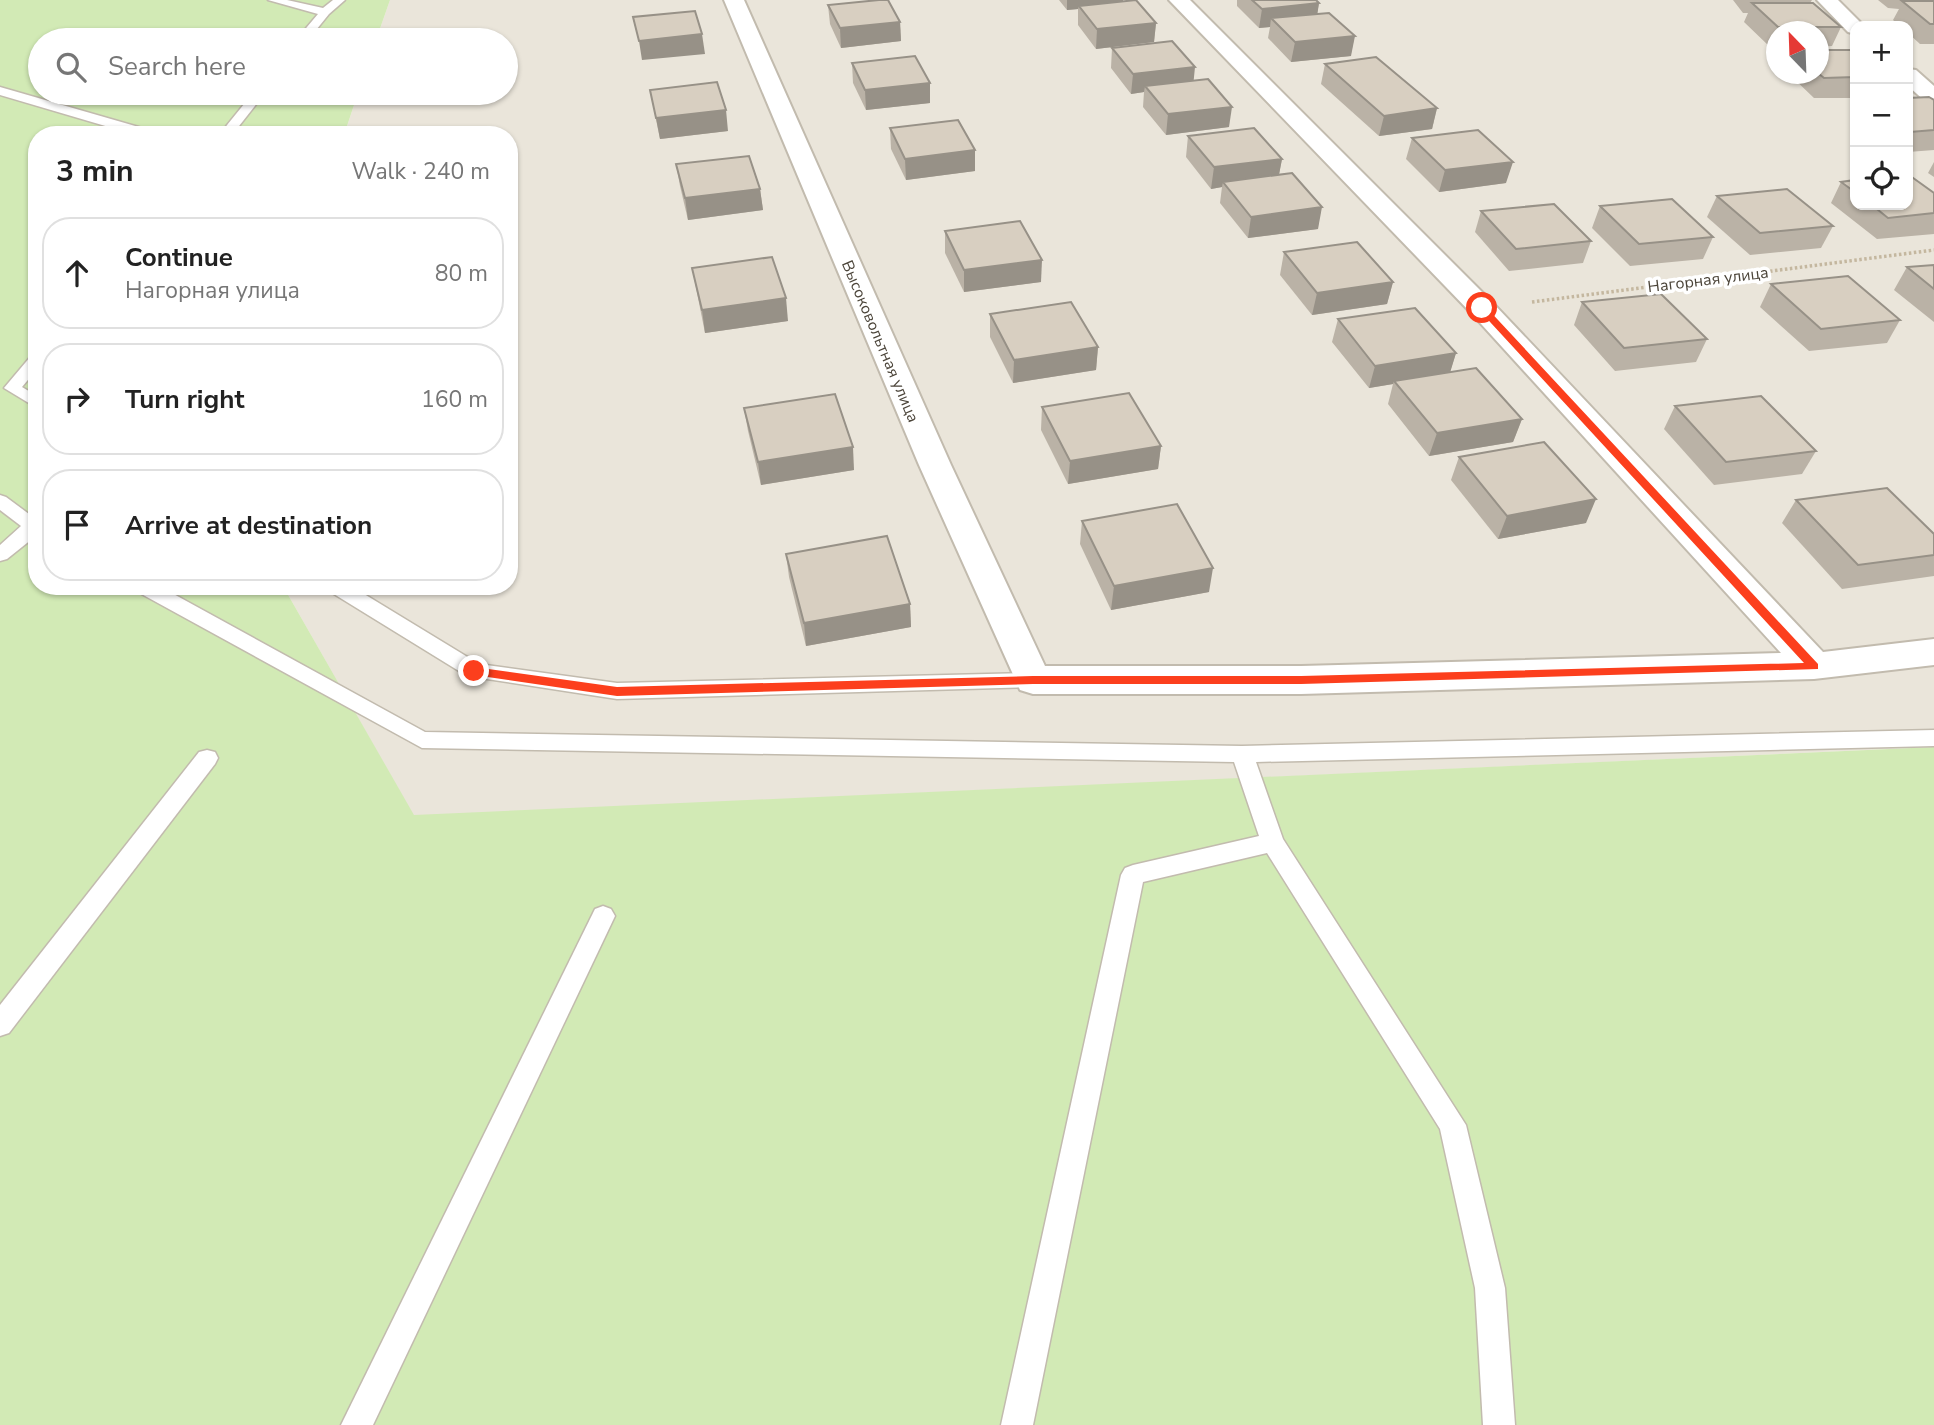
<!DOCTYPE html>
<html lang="en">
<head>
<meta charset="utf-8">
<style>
  :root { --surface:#fff; --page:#f6f6f6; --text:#222; --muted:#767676; --line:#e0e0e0 }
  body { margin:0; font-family:"Nunito Sans",sans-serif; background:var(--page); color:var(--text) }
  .controls { position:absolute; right:21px; top:21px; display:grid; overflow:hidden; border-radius:14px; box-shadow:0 2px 5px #0004 }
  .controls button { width:63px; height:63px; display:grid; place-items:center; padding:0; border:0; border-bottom:2px solid var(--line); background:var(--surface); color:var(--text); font:35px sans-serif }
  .compass { position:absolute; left:1766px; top:21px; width:63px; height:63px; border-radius:50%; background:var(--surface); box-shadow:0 2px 5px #0004; rotate:337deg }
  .stop { position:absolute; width:21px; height:21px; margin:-16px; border:5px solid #fc3f1d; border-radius:50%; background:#fff }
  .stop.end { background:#fc3f1d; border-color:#fff; box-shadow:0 2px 7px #0008 }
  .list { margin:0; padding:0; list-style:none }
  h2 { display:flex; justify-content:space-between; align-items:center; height:91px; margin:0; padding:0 28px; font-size:30px }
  h2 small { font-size:23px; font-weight:400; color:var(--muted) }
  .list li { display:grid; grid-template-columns:46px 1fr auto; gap:21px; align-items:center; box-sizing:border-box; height:112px; margin:0 14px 14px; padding:0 14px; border:2px solid var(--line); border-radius:28px }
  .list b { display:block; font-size:26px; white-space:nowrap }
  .list p { margin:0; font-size:23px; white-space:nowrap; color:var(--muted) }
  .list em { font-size:23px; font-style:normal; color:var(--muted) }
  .icon { flex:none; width:38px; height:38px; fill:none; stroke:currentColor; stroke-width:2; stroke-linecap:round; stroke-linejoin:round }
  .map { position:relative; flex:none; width:1934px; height:1425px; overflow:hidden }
  .search { position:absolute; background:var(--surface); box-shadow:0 2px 5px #0004; left:28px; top:28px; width:490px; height:77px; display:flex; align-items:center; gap:18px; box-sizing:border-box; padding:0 24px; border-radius:38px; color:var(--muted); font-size:26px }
  .panel { position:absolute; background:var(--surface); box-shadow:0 2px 5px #0004; left:28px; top:126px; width:490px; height:469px; border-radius:28px }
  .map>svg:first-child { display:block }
  .residential { fill:#eae5da; fill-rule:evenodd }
  .green { fill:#d2eab5 }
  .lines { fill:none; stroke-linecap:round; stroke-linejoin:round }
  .service-casing { stroke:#c2bbae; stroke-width:3 }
  .minor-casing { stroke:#c2bbae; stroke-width:4 }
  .path { stroke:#c4b79f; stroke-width:3.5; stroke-dasharray:2.5 2.5; stroke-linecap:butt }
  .service { fill:#fff; fill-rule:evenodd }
  .minor { fill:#fff; fill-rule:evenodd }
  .wall { fill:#bab2a6 }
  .shaded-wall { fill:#979187 }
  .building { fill:#d8cfc1; stroke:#979187; stroke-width:2 }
  .route { fill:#fc3f1d }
  .labels { text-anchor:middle; stroke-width:7; stroke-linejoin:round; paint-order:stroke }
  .far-street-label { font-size:16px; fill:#4b4439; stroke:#fff }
</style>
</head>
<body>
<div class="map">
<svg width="1934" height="1425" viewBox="0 0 1934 1425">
  <rect width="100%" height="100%" fill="#f6f3ec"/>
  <!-- residential -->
  <path class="residential" d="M 390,0 L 1934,0 L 1934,747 L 414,816 L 283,586 L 509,586 L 509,135 L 344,135 L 358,93 L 506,93 L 506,40 L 376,40 ZM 1855,26 L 1908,26 L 1908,205 L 1855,205 ZM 1776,32 L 1818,32 L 1818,74 L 1776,74 Z"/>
  <!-- green -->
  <polygon class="green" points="0,0 390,0 376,40 40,40 40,93 358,93 344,135 37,135 37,586 283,586 414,815 1934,747 1934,1425 0,1425"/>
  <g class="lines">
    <!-- service casing -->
    <g class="service-casing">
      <g id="service">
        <polygon points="268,0 287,0 323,8 333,0 345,0 329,14 308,40 296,40 318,14"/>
        <polygon points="0,87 156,132 157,135 136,135 0,95"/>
        <polygon points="253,93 265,93 232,135 219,135"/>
        <polygon points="37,354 37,369 22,387 37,396 37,408 4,388 31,356"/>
        <polygon points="0,495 6,497 37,520 37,535 7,559 0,561 0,545 21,526 0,510"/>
        <polygon points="134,586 159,586 425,732 1242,746 1934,730 1934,746 1256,762 1283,839 1466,1125 1505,1288 1515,1425 1483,1425 1475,1288 1440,1129 1267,853 1143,882 1033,1425 1001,1425 1121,875 1125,868 1133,865 1259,836 1234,762 422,748 136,591"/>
        <polygon points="327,586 351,586 479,664 617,683 1033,673 1040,675 1043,680 1040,685 1033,687 617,699 467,676 329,591"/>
        <polygon points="207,750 215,752 218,758 215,764 9,1033 0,1036 0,1005 199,752"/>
        <polygon points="603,906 611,909 615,916 373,1425 341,1425 595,909"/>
      </g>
    </g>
    <!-- minor casing -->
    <g class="minor-casing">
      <g id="minor">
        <polygon points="724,0 744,0 951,465 1045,666 1301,666 1781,653 1472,314 1169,0 1190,0 1492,302 1823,652 1934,639 1934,665 1814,679 1301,694 1033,694 1020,690 919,465"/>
        <polygon points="1817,0 1838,0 1864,26 1855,26 1855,34 1848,32"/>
        <polygon points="1908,69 1916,70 1934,86 1934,104 1926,102 1908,86"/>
      </g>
    </g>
    <!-- path -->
    <polyline class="path" points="1532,302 1934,250"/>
    <!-- service -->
    <use href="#service" class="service"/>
    <!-- minor -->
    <use href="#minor" class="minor"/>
  </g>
  <!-- wall -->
  <g class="wall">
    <polygon points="1059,0 1123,0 1123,2 1156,23 1154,42 1096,49 1078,25 1078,9 1067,10"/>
    <polygon points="1237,0 1316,0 1319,3 1317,14 1351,56 1291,62 1268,38 1270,27 1259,28 1237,6"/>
    <polygon points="1733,0 1812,0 1810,3 1841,27 1832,46 1818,47 1818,32 1776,32 1776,47 1770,47 1744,22 1748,13 1743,13"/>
    <polygon points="1878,0 1934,0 1934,44 1920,44 1908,33 1908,26 1900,26 1893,20 1899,9 1888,8"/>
    <polygon points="828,5 900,22 901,41 841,48 830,24"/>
    <polygon points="1112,48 1193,81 1229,127 1166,135 1143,107 1144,92 1131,94 1111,68"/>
    <polygon points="1818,50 1855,50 1855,98 1814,98 1789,74 1818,74"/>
    <polygon points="852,63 930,83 930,103 866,110 853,83"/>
    <polygon points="1325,64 1437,108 1432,129 1379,136 1321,84"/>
    <polygon points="650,90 728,131 660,139"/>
    <polygon points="1908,98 1934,100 1934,150 1908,152"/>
    <polygon points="890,128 975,171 906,180 891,149"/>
    <polygon points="1188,136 1282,159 1279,174 1318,229 1248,238 1220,203 1222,187 1211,189 1186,157"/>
    <polygon points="1412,138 1506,183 1439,192 1406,159"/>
    <polygon points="1934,162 1934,177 1928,173"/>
    <polygon points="676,164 760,189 763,210 688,220 680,186"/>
    <polygon points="1855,180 1855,205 1908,205 1934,193 1934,234 1877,239 1831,203 1841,182"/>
    <polygon points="1717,196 1833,226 1821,248 1750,255 1707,217"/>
    <polygon points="1600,206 1713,237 1703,259 1630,266 1592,228"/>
    <polygon points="1481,211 1591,241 1583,263 1509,271 1475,232"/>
    <polygon points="945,231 1041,282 964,292 945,253"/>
    <polygon points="1284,252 1393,282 1387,304 1312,315 1280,275"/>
    <polygon points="1934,265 1934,322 1894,290 1907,267"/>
    <polygon points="692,268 788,321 705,333"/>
    <polygon points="1771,284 1900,320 1887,343 1809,351 1760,307"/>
    <polygon points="1582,302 1707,339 1696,362 1615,371 1574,325"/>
    <polygon points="990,314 1098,347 1096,370 1013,383 990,337"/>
    <polygon points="1338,319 1456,353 1450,372 1522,419 1513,442 1429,456 1388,404 1393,384 1369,388 1332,342"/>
    <polygon points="1675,406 1816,451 1802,474 1714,485 1664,429"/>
    <polygon points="1042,407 1161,446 1158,469 1068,484 1041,430"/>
    <polygon points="744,408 854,470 761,485 748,431"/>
    <polygon points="1459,457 1586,523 1498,539 1451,480"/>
    <polygon points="1796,500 1934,534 1934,576 1842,589 1782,523"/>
    <polygon points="1082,521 1209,592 1111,610 1080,544"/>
    <polygon points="786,554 910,604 911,627 806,646 789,577"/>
  </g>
  <!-- shaded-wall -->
  <g class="shaded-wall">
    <polygon points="1067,0 1123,0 1123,5 1079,6 1078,9 1067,10"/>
    <polygon points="1319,3 1316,23 1271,18 1270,27 1259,28 1262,9"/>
    <polygon points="900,22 901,41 841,48 840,28"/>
    <polygon points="1156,23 1154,42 1096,49 1097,29"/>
    <polygon points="702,34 705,54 642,60 639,41"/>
    <polygon points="1355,36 1351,56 1291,62 1295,42"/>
    <polygon points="1195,67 1193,87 1145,86 1144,92 1131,94 1133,74"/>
    <polygon points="930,83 930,103 866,110 865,90"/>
    <polygon points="1232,107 1229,127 1166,135 1168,114"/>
    <polygon points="1437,108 1432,129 1379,136 1384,116"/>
    <polygon points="726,110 728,131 660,139 656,118"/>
    <polygon points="975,150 975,171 906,180 905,159"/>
    <polygon points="1282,159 1278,180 1223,182 1222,187 1211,189 1214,167"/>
    <polygon points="1513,162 1506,183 1439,192 1445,170"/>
    <polygon points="760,189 763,210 688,220 685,198"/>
    <polygon points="1322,207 1318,229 1248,238 1251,217"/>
    <polygon points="1042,260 1041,282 964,292 964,270"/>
    <polygon points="1393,282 1387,304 1312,315 1317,293"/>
    <polygon points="786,298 788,321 705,333 702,310"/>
    <polygon points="1098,347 1096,370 1013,383 1014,360"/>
    <polygon points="1456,353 1449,376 1394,381 1393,384 1369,388 1375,366"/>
    <polygon points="1522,419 1513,442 1429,456 1437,433"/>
    <polygon points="1161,446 1158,469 1068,484 1070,461"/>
    <polygon points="853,447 854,470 761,485 758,462"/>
    <polygon points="1596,499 1586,523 1498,539 1507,516"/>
    <polygon points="1213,568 1209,592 1111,610 1114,586"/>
    <polygon points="910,604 911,627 806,646 804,623"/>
  </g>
  <!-- building -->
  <g class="building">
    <polygon points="879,0 888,0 900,22 840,28 828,5"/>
    <polygon points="1136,0 1156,23 1097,29 1079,6"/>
    <polygon points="1252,0 1316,0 1319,3 1262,9"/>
    <polygon points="1902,1 1934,1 1934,24 1930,24"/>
    <polygon points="1752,3 1813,3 1841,27 1778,27"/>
    <polygon points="695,11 702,34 639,41 633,17"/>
    <polygon points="1329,13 1355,36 1295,42 1271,18"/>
    <polygon points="1172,41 1195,67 1133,74 1112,48"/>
    <polygon points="1818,50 1855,50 1855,77 1824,78 1818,73"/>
    <polygon points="915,56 930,83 865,90 852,63"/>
    <polygon points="1376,57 1437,108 1384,116 1325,64"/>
    <polygon points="1208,79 1232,107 1168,114 1145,86"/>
    <polygon points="717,82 726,110 656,118 650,90"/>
    <polygon points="1929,97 1934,100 1934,130 1910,132 1908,130 1908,98"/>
    <polygon points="958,120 975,150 905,159 890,128"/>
    <polygon points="1254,128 1282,159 1214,167 1188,136"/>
    <polygon points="1478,130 1513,162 1445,170 1412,138"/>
    <polygon points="749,156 760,189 685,198 676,164"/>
    <polygon points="1292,173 1322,207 1251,217 1223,182"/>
    <polygon points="1909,175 1934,193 1934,213 1888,218 1872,205 1908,205 1908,176"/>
    <polygon points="1855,180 1855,192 1841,182"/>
    <polygon points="1787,189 1833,226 1760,233 1717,196"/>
    <polygon points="1672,199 1713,237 1639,244 1600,206"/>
    <polygon points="1554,204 1591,241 1516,249 1481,211"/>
    <polygon points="1020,221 1042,260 964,270 945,231"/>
    <polygon points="1357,242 1393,282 1317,293 1284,252"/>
    <polygon points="772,257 786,298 702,310 692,268"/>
    <polygon points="1934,265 1934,289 1907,267"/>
    <polygon points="1848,276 1900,320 1821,329 1771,284"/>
    <polygon points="1661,294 1707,339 1624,348 1582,302"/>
    <polygon points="1071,302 1098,347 1014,360 990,314"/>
    <polygon points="1415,308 1456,353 1375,366 1338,319"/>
    <polygon points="1476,368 1522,419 1437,433 1394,381"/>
    <polygon points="1129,393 1161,446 1070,461 1042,407"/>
    <polygon points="835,394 853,447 758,462 744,408"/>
    <polygon points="1761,396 1816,451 1726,462 1675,406"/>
    <polygon points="1544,442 1596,499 1507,516 1459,457"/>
    <polygon points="1887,488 1934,534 1934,555 1858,565 1796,500"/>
    <polygon points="1177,504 1213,568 1114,586 1082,521"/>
    <polygon points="887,536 910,604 804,623 786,554"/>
  </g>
  <!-- route -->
  <polygon class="route" points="1479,306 1485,306 1818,664 1818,669 1301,684 1033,684 617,696 474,675 469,671 474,667 617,687 1033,676 1301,676 1804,663 1479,310"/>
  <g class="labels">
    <!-- far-street labels -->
    <g class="far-street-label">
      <text transform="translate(1708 279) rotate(-7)" y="6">Нагорная улица</text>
      <text transform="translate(881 341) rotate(67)" y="6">Высоковольтная улица</text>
    </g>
  </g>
</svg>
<div class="controls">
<button>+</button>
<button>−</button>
<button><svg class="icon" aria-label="locate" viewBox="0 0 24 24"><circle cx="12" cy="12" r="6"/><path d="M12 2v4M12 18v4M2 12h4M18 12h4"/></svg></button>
</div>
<svg class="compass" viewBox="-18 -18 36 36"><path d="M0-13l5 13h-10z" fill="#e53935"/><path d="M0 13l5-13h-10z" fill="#767676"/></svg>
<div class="stop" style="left:1482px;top:308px"></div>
<div class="stop end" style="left:474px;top:671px"></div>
<div class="search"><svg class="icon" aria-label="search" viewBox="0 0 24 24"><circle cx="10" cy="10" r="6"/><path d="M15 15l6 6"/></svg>Search here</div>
<section class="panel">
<h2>3 min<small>Walk · 240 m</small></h2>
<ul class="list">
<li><svg class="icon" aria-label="ahead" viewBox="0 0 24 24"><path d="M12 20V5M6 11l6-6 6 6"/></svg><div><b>Continue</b><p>Нагорная улица</p></div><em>80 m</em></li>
<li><svg class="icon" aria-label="right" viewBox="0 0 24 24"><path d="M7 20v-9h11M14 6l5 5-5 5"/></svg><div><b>Turn right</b></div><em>160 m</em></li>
<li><svg class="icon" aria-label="arrive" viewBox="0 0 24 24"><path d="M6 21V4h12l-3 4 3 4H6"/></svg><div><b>Arrive at destination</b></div></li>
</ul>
</section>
</div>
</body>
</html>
